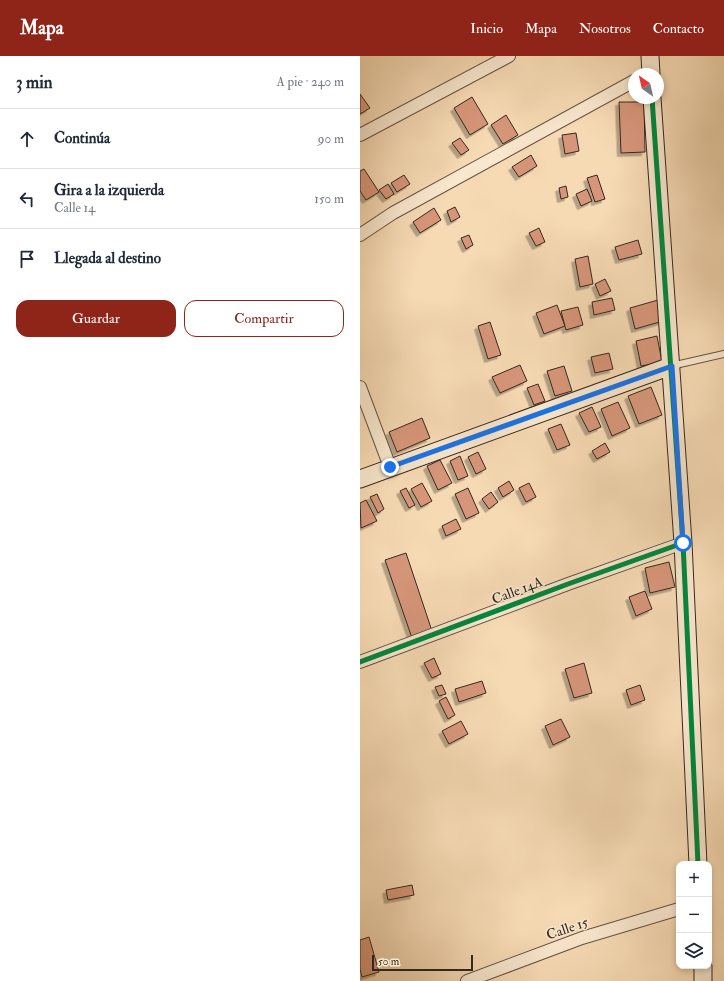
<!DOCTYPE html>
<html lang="es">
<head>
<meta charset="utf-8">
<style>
  :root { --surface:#fff; --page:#f2f2f3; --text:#1f2937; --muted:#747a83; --line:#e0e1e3; --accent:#8f2418 }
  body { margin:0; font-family:"IM FELL Double Pica",serif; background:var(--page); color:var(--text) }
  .controls { position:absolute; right:12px; bottom:12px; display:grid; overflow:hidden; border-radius:8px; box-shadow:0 2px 6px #0003 }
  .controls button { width:36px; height:36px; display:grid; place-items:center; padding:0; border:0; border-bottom:1px solid var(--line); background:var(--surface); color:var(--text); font:20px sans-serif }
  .compass { position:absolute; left:268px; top:12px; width:36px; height:36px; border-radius:50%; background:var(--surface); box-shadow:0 2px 6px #0003; rotate:326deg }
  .scale { position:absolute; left:12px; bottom:10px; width:101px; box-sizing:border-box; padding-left:4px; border:2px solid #35281f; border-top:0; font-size:11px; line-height:14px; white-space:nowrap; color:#35281f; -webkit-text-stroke:3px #f9e7ce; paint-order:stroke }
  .stop { position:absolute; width:12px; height:12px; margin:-9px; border:3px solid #1a73e8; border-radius:50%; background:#fff }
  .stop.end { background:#1a73e8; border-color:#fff; box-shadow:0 1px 4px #0008 }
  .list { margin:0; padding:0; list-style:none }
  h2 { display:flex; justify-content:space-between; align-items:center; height:52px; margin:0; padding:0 16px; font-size:17px }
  h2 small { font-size:13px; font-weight:400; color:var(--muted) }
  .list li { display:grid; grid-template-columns:26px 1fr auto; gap:12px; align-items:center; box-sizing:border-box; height:60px; padding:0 16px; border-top:1px solid var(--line) }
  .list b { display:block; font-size:15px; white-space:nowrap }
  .list p { margin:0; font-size:13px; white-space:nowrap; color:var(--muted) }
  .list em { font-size:13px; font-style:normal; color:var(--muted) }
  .actions { display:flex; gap:8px; padding:12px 16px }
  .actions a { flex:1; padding:9px 0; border:1px solid var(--accent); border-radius:12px; text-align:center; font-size:14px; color:var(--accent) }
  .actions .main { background:var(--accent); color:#fff }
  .icon { flex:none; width:22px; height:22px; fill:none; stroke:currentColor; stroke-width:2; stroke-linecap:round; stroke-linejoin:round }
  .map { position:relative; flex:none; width:364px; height:925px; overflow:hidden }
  header { display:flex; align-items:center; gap:24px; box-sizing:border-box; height:56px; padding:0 20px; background:var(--accent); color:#fff }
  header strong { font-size:19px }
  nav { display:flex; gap:22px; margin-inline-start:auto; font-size:14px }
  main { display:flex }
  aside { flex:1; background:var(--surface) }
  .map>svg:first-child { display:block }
  .building { fill:#d7967a; stroke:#35281f; filter:url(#shadow) }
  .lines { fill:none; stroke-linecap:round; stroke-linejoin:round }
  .lane-casing { stroke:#655444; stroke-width:8 }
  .street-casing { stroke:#655444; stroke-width:14 }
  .secondary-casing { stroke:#35281f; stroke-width:19 }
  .lane { stroke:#f9e7ce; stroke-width:6 }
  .street { stroke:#f9e7ce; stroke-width:12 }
  .secondary { stroke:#f9e7ce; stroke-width:17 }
  .cycleway-casing { stroke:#f9e7ce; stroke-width:8 }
  .cycleway { stroke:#00873e; stroke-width:5 }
  .route { stroke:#1a73e8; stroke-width:5 }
  .labels { text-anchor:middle; stroke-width:3; stroke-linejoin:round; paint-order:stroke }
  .street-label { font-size:14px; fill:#35281f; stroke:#f9e7ce }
</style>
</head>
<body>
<header>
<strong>Mapa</strong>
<nav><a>Inicio</a><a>Mapa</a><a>Nosotros</a><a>Contacto</a></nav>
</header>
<main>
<aside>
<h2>3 min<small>A pie · 240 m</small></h2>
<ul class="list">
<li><svg class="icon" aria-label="ahead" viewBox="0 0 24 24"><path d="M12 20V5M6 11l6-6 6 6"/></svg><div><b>Continúa</b></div><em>90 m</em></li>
<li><svg class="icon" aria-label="left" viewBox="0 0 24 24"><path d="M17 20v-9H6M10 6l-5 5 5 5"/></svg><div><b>Gira a la izquierda</b><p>Calle 14</p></div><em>150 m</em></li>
<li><svg class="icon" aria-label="arrive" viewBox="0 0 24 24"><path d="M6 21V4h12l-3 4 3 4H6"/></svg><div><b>Llegada al destino</b></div></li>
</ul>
<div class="actions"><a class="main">Guardar</a><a>Compartir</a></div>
</aside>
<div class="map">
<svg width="364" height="925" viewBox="0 0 364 925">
  <defs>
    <filter id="shadow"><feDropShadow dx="-3.5" dy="3.5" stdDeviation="0" flood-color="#0004"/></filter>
  </defs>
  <rect width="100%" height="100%" fill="#f6dab4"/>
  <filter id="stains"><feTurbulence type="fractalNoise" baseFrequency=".005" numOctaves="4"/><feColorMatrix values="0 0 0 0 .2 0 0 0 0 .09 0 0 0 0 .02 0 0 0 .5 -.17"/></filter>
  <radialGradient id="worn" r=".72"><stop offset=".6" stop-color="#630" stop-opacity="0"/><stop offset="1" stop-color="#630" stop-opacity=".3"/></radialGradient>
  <!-- building -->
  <g class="building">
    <polygon points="0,38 10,52 0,58"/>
    <polygon points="112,41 128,68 110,79 94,52"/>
    <polygon points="259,46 284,46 285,96 261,97"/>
    <polygon points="146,59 158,79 143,88 131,69"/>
    <polygon points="216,77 219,95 205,98 202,79"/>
    <polygon points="100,82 109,94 101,99 92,87"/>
    <polygon points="171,99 177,110 159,121 152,111"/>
    <polygon points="4,113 19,136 6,144 0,135 0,115"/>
    <polygon points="44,119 50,128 37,136 31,127"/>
    <polygon points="237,119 245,143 235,146 227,122"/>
    <polygon points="28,128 34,138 26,143 19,134"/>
    <polygon points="206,130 208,141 201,143 199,132"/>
    <polygon points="227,133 232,145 221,150 216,138"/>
    <polygon points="95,151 100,161 91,166 87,155"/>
    <polygon points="74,152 81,164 60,177 53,166"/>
    <polygon points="179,172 185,186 176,190 169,177"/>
    <polygon points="109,179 113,189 106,193 101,182"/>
    <polygon points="278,184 282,198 259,204 255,191"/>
    <polygon points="228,200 233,228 220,231 215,203"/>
    <polygon points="245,223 251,235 240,240 235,228"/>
    <polygon points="252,242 255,254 234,259 232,246"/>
    <polygon points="298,244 303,265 275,273 270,252"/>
    <polygon points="197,249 205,270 184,278 176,257"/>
    <polygon points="218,251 223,269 206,274 201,255"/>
    <polygon points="130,266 141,299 128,303 118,270"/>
    <polygon points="297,280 302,306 281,310 276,285"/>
    <polygon points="249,297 253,313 235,317 231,301"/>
    <polygon points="160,309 167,325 140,337 132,321"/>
    <polygon points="204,310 212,335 195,340 187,315"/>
    <polygon points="178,328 185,345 174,349 167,332"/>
    <polygon points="291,331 302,359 279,368 268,340"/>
    <polygon points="258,346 270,372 252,380 241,353"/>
    <polygon points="232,351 241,371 229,376 219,357"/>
    <polygon points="62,362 70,382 37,396 29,376"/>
    <polygon points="201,368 210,389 197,394 188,373"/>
    <polygon points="245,387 250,396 237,403 232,395"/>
    <polygon points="118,396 126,413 116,418 108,401"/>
    <polygon points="100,400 108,420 98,424 90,405"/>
    <polygon points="80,404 92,427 78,434 67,410"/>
    <polygon points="149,425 154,434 143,441 138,432"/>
    <polygon points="62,427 72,445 61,451 51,433"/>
    <polygon points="169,427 176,441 166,446 159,432"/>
    <polygon points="46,432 55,449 49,452 40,435"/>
    <polygon points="108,432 119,457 106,463 95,438"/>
    <polygon points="131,436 138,446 129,453 122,443"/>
    <polygon points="17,438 24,453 18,457 10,441"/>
    <polygon points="6,444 17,465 1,472 0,447"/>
    <polygon points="96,463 101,473 86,480 82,470"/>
    <polygon points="46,497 72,575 52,582 25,504"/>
    <polygon points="309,506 315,531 290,537 285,512"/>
    <polygon points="285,535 292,553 276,560 269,541"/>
    <polygon points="74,602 81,618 72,622 64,607"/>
    <polygon points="224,607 232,637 214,642 205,613"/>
    <polygon points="122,625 126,637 99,646 95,633"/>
    <polygon points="82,629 86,638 79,640 75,631"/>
    <polygon points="280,629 285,644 271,649 266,634"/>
    <polygon points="86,641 95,659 88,663 79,645"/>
    <polygon points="201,663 210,681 193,689 185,670"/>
    <polygon points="101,665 108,678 89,688 82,675"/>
    <polygon points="52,829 54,839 28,844 26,834"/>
    <polygon points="9,881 19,916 2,921 0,913 0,884"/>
  </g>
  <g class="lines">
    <!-- lane casing -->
    <g class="lane-casing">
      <polyline id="lane" points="311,310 364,298"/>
    </g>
    <!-- street casing -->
    <g class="street-casing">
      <g id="street">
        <polyline points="0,79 149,0"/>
        <polyline points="0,179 33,157 274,25"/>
        <polyline points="0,331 30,411"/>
        <polyline points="0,606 208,528 323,487"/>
        <polyline points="107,925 222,882 319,853"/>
      </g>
    </g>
    <!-- secondary casing -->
    <g class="secondary-casing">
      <g id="secondary">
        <polyline points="290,0 291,18"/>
        <polyline points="292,42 323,487 338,808"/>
        <polyline points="0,423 311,310"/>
        <polyline points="343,910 343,925"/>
      </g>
    </g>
    <!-- lane -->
    <use href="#lane" class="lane"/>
    <!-- street -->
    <use href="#street" class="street"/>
    <!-- secondary -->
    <use href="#secondary" class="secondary"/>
    <!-- cycleway casing -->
    <g class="cycleway-casing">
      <g id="cycleway">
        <polyline points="292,42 323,487 338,808"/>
        <polyline points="0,606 208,528 323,487"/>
      </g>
    </g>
    <!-- cycleway -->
    <use href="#cycleway" class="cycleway"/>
  </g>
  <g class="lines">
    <!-- route -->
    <polyline class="route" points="30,411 312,310 323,487"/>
  </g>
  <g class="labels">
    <!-- street labels -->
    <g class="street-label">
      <text transform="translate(157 534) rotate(-21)" y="5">Calle 14A</text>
      <text transform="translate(207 872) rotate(-19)" y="5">Calle 15</text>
    </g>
  </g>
  <rect width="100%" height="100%" filter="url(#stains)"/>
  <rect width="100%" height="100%" fill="url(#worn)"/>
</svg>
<div class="controls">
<button>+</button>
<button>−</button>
<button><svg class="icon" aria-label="layers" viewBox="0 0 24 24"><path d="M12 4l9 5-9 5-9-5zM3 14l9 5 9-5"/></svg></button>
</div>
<svg class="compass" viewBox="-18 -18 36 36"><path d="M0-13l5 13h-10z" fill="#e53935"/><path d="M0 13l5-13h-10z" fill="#747a83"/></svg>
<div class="scale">50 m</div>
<div class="stop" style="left:323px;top:487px"></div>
<div class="stop end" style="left:30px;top:411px"></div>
</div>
</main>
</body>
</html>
